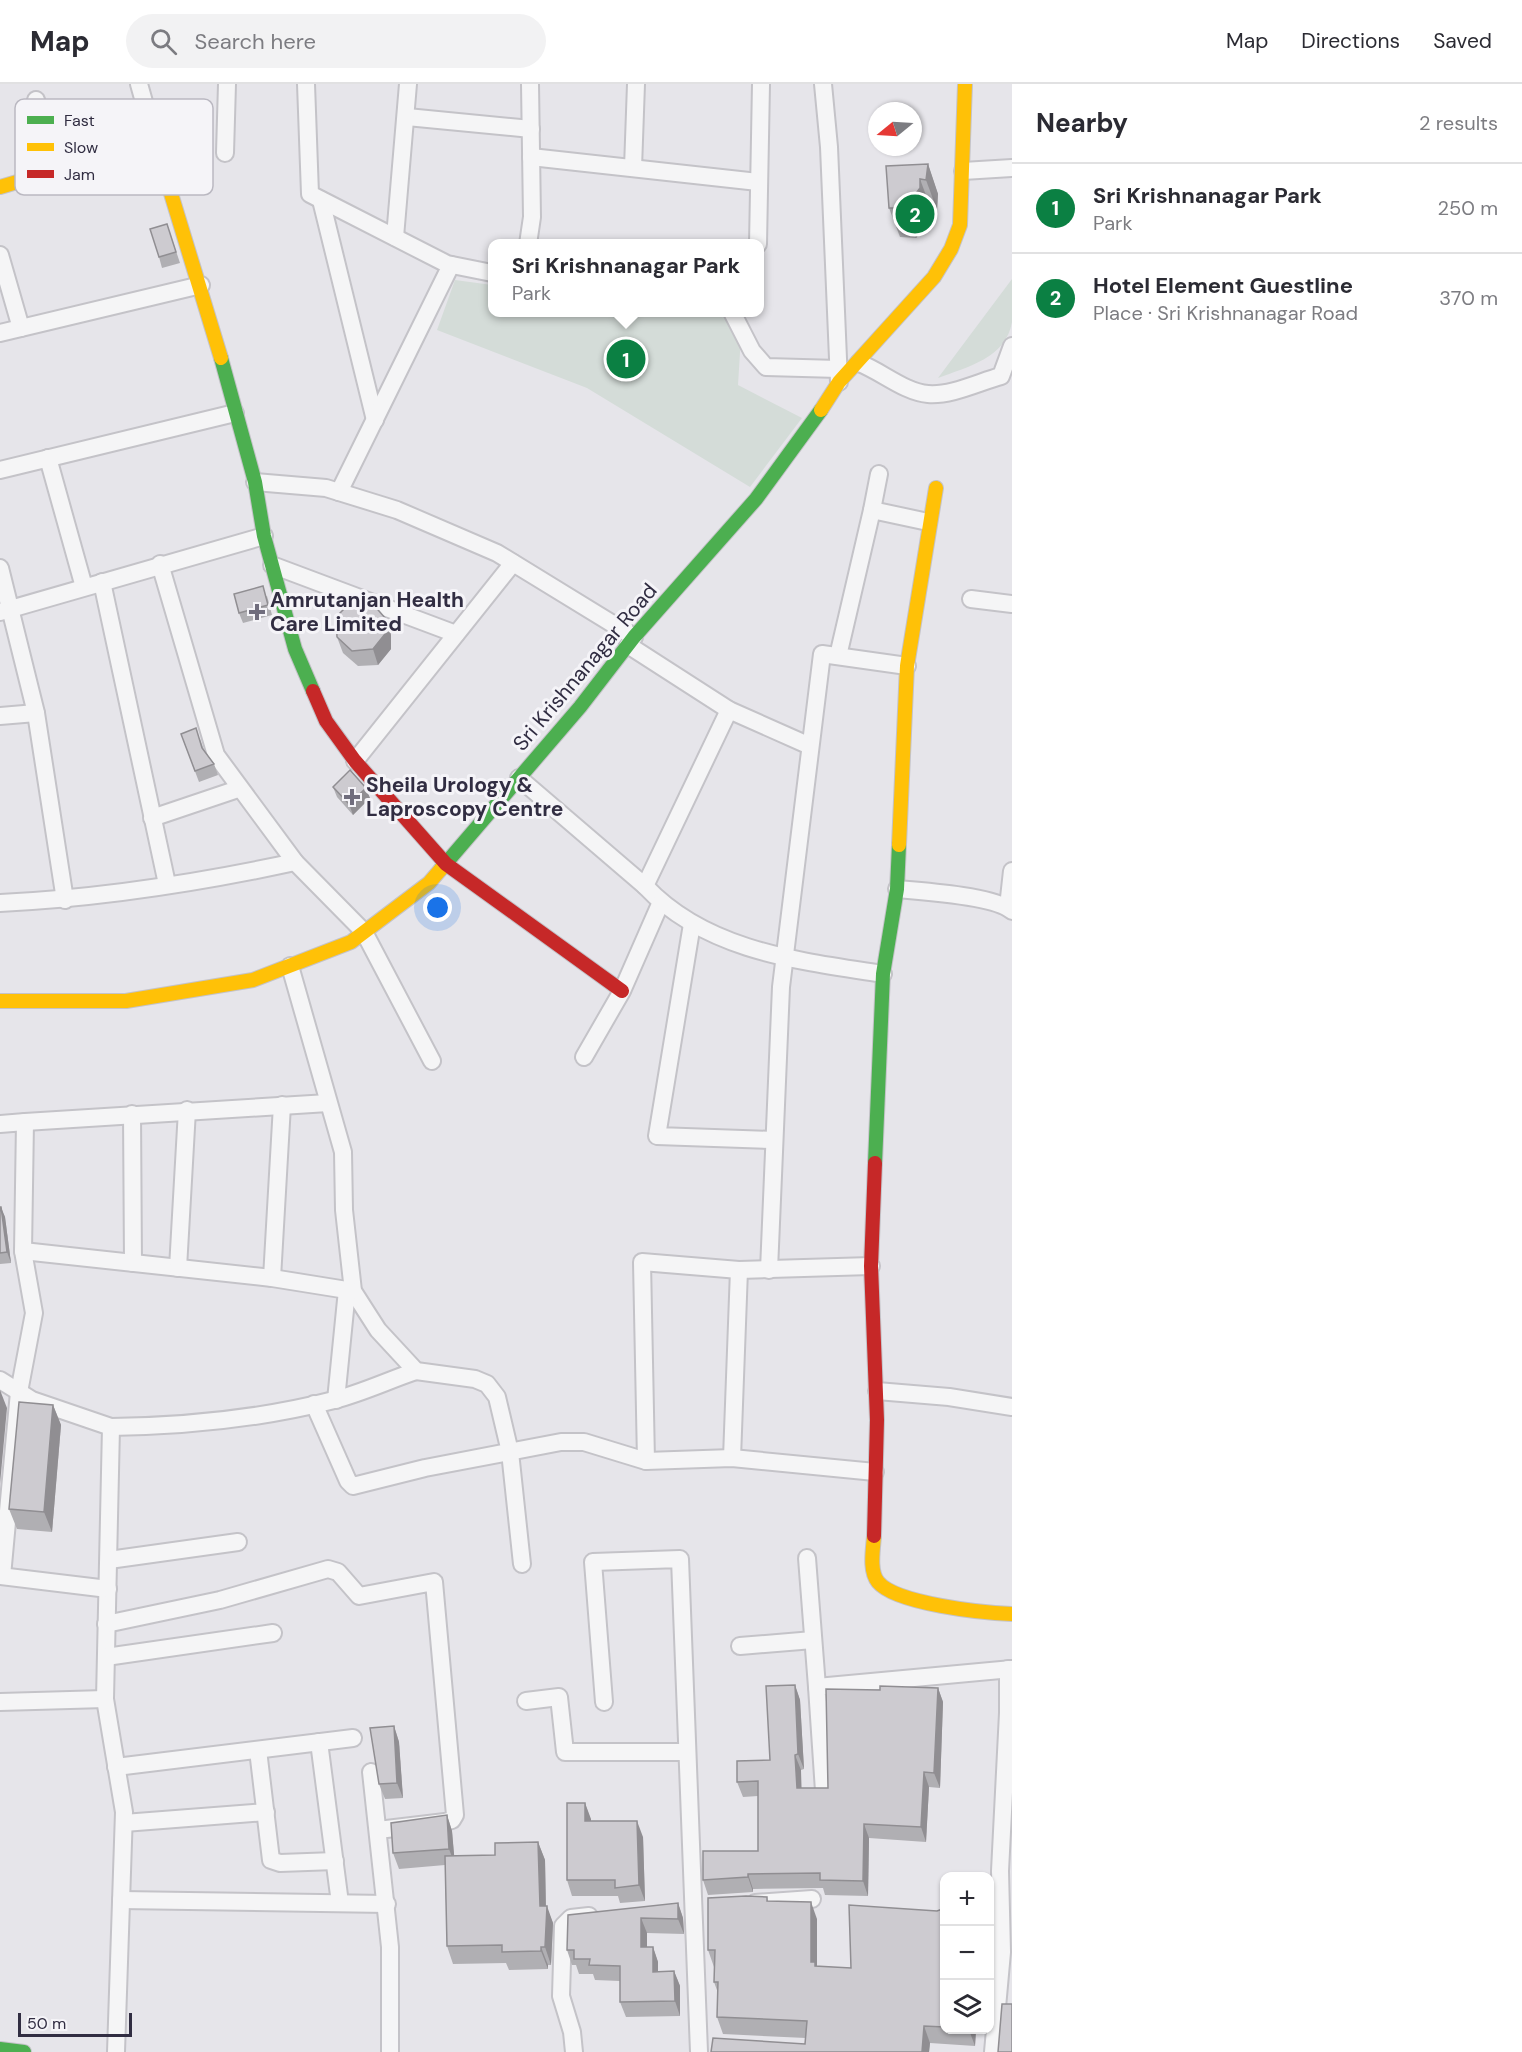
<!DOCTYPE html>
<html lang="en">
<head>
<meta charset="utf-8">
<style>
  :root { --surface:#fff; --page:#f2f2f3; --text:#2b2b33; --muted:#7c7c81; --line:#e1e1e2; --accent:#0b8043 }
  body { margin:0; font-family:"DM Sans",sans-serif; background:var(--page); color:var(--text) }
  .controls { position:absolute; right:18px; bottom:18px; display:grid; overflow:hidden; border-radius:12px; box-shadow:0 2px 4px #0004 }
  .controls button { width:54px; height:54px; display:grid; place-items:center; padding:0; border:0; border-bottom:2px solid var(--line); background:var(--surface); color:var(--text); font:30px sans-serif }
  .compass { position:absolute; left:868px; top:18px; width:54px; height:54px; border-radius:50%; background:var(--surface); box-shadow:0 2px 4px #0004; rotate:252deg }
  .scale { position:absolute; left:18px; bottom:15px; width:114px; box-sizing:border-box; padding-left:6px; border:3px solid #312d42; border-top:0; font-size:16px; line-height:21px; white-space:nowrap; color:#312d42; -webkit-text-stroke:4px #f5f4f8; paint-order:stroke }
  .you { position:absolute; left:438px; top:824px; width:21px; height:21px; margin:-15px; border:4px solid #fff; border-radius:50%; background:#1a73e8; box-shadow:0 0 0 9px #1a73e833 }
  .badge { display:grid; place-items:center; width:39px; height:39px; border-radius:50%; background:var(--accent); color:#fff; font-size:20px; font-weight:700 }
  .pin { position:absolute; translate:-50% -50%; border:3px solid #fff; box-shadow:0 2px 6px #0006 }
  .popup { position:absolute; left:488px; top:155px; width:276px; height:78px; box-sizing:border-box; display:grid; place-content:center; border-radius:12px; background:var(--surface); filter:drop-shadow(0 2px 4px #0005); font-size:20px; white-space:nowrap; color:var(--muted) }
  .popup b { font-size:22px; color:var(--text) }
  .popup::after { content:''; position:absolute; left:50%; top:100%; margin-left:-12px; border:12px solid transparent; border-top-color:var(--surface) }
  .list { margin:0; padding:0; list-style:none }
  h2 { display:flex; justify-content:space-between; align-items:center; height:78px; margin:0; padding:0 24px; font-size:26px }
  h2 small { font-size:20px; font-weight:400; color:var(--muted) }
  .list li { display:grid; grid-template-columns:39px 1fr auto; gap:18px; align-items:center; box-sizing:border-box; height:90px; padding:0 24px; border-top:2px solid var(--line) }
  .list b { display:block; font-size:22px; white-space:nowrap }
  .list p { margin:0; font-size:20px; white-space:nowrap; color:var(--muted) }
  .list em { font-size:20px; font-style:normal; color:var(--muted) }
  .icon { flex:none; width:33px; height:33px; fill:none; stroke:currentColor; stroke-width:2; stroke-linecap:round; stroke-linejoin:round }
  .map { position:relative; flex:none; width:1012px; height:1968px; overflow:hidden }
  header { display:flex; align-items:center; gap:36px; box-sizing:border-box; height:84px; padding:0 30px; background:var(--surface); border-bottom:2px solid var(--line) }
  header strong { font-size:28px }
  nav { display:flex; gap:33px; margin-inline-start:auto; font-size:21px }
  .search { width:420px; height:54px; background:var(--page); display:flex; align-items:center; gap:15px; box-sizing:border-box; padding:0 21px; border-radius:33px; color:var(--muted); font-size:22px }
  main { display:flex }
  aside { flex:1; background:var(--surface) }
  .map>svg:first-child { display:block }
  .green { fill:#d4dcd8 }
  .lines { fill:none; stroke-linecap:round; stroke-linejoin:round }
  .street-casing { stroke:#c4c3c8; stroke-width:20 }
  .fast-casing { stroke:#c4c3c8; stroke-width:16 }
  .slow-casing { stroke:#c4c3c8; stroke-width:16 }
  .jam-casing { stroke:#c4c3c8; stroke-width:16 }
  .street { stroke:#f5f5f6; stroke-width:16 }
  .fast { stroke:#4caf50; stroke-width:14 }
  .slow { stroke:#ffc107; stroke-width:14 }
  .jam { stroke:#c62828; stroke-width:14 }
  .wall { fill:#b0afb3 }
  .shaded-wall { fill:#908e92 }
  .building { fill:#cdcbd0; stroke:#908e92; stroke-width:1.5 }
  .poi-dot { fill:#706d7d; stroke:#f5f4f8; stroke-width:2 }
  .labels { text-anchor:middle; stroke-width:6; stroke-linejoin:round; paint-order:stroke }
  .poi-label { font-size:21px; font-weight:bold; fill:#312d42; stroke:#f5f4f8; text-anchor:start }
  .street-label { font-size:21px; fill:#312d42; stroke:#f5f4f8 }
  .key { fill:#f5f4f8; stroke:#bab8c1; stroke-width:1.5 }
  .key-label { font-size:16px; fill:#312d42 }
</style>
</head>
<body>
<header>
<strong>Map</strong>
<div class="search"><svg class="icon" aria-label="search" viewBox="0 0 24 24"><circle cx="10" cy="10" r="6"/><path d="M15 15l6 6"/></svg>Search here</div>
<nav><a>Map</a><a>Directions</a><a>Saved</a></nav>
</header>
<main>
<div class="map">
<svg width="1012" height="1968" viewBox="0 0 1012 1968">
  <rect width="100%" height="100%" fill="#e6e5ea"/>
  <!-- green -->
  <g class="green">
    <path d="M 1012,195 C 1012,209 1012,224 1012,238 C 1006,274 967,283 938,294 Z"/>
    <polygon points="455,196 492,201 492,228 686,228 742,236 738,301 802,334 750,403 587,304 437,246"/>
  </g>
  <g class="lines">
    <!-- street casing -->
    <g class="street-casing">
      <g id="street">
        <polyline points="139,0 155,57"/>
        <polyline points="306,0 310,110 447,180 492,189"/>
        <polyline points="823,0 829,63 839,298"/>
        <polyline points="36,16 55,85"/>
        <polyline points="407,33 531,45"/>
        <polyline points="225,69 227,0"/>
        <polyline points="531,73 758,98"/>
        <polyline points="633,84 636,0"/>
        <polyline points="963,87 1012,84"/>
        <polyline points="321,116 375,336"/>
        <polyline points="395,153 408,0"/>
        <polyline points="528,160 532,133 530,0"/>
        <polyline points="758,160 761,0"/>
        <polyline points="0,171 21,244"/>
        <polyline points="732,228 752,267 766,283 839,285"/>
        <polyline points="0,249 201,201"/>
        <path d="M 859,279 C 881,287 904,308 928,310 C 951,312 979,298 1001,292 L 1012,262"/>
        <polyline points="48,374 84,503"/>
        <polyline points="0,386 235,329"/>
        <polyline points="255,398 326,404 397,426 497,469 634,553"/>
        <polyline points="339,408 451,181"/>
        <polyline points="872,426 879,390"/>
        <polyline points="160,480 216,671 295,778 364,848 432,977"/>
        <polyline points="272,481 456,550"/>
        <polyline points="0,484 36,629 65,816"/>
        <polyline points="102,498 167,800"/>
        <polyline points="971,515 1012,520"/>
        <polyline points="0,528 264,452"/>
        <polyline points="628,561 729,626 810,662"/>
        <polyline points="838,572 872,426 928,438"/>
        <polyline points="0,632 36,629"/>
        <polyline points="355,677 513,479"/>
        <path d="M 519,694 L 645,802 C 706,867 799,877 883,890"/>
        <polyline points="152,734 238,705"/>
        <polyline points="645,802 729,626"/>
        <path d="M 897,805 C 921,807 996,812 1012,827"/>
        <path d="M 0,819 C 99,814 198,799 295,778"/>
        <polyline points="1008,823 1012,787"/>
        <polyline points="692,840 657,1052 773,1056"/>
        <polyline points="290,882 343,1068 344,1126 353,1207 378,1246 416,1287 475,1295 487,1300 497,1313 510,1368 522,1480"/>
        <polyline points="584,973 622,907 661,818"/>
        <polyline points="132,1030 133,1179"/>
        <polyline points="25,1038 328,1019"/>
        <polyline points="0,1040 25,1038 23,1167 34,1229 19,1308 2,1492"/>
        <polyline points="23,1167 272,1194 353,1207"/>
        <polyline points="178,1184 187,1026"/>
        <polyline points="769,1186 781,903 822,570 907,582"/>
        <polyline points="272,1194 282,1021"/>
        <polyline points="0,1296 32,1316 111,1343 105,1615 124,1728 116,1968"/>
        <polyline points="877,1307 949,1313 1012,1323"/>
        <polyline points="336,1316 347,1206"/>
        <polyline points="314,1320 348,1397 353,1402 425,1384 561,1358 584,1358 646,1377 732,1374 875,1388"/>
        <path d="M 111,1343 C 187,1342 260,1335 334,1316 C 362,1309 389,1296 416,1287"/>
        <polyline points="732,1374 739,1186"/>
        <polyline points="646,1377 642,1178 739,1186 871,1182"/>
        <polyline points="807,1474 817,1603"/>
        <polyline points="109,1476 238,1458"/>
        <polyline points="0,1492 108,1505"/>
        <polyline points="106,1540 220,1516 328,1485 338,1488 359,1512 434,1498 455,1731 452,1736 445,1738 378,1746"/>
        <polyline points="740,1562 813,1556"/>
        <polyline points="106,1573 273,1549"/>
        <polyline points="526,1617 559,1613 565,1668 687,1668"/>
        <polyline points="0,1618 105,1615"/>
        <polyline points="604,1618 593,1478 680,1475 699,1968"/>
        <polyline points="319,1658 340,1819"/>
        <polyline points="258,1666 271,1776 280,1779 335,1777"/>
        <polyline points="116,1683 353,1654"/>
        <polyline points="371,1688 390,1863 390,1968"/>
        <polyline points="824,1707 817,1603 1012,1585"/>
        <polyline points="124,1739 266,1728"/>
        <polyline points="121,1816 387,1820"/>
        <polyline points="755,1819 812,1815"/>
        <polyline points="574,1968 572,1948 561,1912 563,1842 571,1834 589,1832"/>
        <polyline points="993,1968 1002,1868 1000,1787 1008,1629 1008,1585"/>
      </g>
    </g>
    <!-- fast casing -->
    <g class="fast-casing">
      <g id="fast">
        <polyline points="221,274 255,398 264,452 295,565 313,607"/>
        <polyline points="441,785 580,623 634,553 756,415 821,326"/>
        <polyline points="875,1079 883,890 897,805 899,761"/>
        <polyline points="0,1965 24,1968"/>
      </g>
    </g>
    <!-- slow casing -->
    <g class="slow-casing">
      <g id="slow">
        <polyline points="0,103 155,57 221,274"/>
        <polyline points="821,326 839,298 934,193 951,165 960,141 965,0"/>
        <polyline points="899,761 907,582 936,404"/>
        <polyline points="0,917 126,917 253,896 351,858 429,799 441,785"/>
        <path d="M 874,1452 C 873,1466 869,1487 878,1498 C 896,1520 984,1529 1012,1530"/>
      </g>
    </g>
    <!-- jam casing -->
    <g class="jam-casing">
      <g id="jam">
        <polyline points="313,607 326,637 355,677 446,780 622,907"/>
        <polyline points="874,1452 877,1336 871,1182 875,1079"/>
      </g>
    </g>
    <!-- street -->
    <use href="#street" class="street"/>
    <!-- fast -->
    <use href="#fast" class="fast"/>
    <!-- slow -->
    <use href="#slow" class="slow"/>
    <!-- jam -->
    <use href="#jam" class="jam"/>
  </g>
  <!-- wall -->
  <g class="wall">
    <polygon points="928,80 938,110 937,126 931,125 931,134 916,154 900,153 889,124"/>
    <polygon points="167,140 180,179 162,184 159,173"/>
    <polygon points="267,512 272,531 243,539 239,529"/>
    <polygon points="386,535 391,551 391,565 378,581 358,582 343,569 337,553"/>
    <polygon points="181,650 200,655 204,666 214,680 218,691 199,698"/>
    <polygon points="333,703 370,714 353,731 337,713"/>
    <polygon points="0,1123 5,1133 11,1179 0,1180"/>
    <polygon points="53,1321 61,1341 52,1448 17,1445 9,1425"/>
    <polygon points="795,1601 800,1616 804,1685 801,1686 801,1704 828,1704 880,1606 938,1604 943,1618 940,1704 929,1703 926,1758 869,1754 868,1812 825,1811 823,1804 753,1805 753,1808 708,1811 703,1796 758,1767 758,1712 743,1713 737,1698 770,1676"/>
    <polygon points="394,1642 399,1658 403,1714 385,1715 379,1700"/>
    <polygon points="585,1719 591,1737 643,1753 645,1817 620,1819 618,1812 572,1812 567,1796"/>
    <polygon points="447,1731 452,1747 454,1772 495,1771 538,1758 545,1776 546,1822 553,1839 551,1881 548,1881 548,1885 509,1886 506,1879 453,1880 447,1862 445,1781 399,1785 393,1769"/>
    <polygon points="767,1813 768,1817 817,1835 817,1882 851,1884 937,1827 945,1824 945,1946 976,1946 975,1962 930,1959 929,1968 711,1968 805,1960 806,1954 723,1950 717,1933 718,1909 714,1898 714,1883 708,1866"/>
    <polygon points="678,1819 683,1834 684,1850 647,1849 647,1863 653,1863 658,1878 658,1887 674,1887 680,1902 680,1932 626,1933 620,1918 620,1897 595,1896 593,1890 579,1890 576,1881 572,1881 567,1866"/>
  </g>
  <!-- shaded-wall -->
  <g class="shaded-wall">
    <polygon points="928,80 938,110 937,126 926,96"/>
    <polygon points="920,95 931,125 931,134 916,154 905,124"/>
    <polygon points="386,535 391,551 391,565 378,581 373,565"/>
    <polygon points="366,704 370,714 353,731 349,720"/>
    <polygon points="1,1123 5,1133 11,1179 7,1168"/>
    <polygon points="0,1306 7,1324 0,1400"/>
    <polygon points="53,1321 61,1341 52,1448 44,1428"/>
    <polygon points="795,1601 800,1616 804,1685 798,1670"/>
    <polygon points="938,1604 943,1618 940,1704 934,1689"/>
    <polygon points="394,1642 399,1658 403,1714 397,1699"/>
    <polygon points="795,1671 801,1686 802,1719 797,1704"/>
    <polygon points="924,1688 929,1703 926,1758 921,1743"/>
    <polygon points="585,1719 591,1735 591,1753 585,1737"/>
    <polygon points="447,1731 452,1747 455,1781 449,1765"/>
    <polygon points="637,1737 643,1753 645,1817 639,1801"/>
    <polygon points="864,1740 869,1754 868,1812 863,1797"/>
    <polygon points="538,1758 545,1776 546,1833 547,1822 553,1839 551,1881 545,1863 540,1822"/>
    <polygon points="748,1790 753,1805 753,1808 748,1793"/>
    <polygon points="811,1818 817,1835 817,1884 811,1878"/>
    <polygon points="678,1819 683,1834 684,1850 678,1835"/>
    <polygon points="641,1834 647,1849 647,1878 641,1863"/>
    <polygon points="541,1863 548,1881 548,1885 541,1867"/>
    <polygon points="653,1863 658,1878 658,1903 653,1888"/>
    <polygon points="674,1887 680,1902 680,1932 675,1917"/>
    <polygon points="924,1942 930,1959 929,1968 922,1968"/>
    <polygon points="969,1946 976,1946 975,1962"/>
  </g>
  <!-- building -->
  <g class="building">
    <polygon points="928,80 926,96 920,95 920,104 905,124 889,124 886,82"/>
    <polygon points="167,140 176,168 159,173 150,145"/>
    <polygon points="263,502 268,521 239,529 234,510"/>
    <polygon points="358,516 372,519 386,535 385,550 373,565 352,567 337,553 336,533 351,518"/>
    <polygon points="196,644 202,664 214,680 195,687 181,650"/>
    <polygon points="350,686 366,704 349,720 333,703"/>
    <polygon points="0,1123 1,1123 7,1168 0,1169"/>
    <polygon points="19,1318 53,1321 44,1428 9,1425"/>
    <polygon points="795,1601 798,1670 795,1671 797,1704 828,1704 826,1605 880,1606 880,1602 938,1604 934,1689 924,1688 921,1743 864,1740 863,1797 820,1796 820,1789 748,1790 748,1793 703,1796 703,1767 758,1767 758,1697 737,1698 737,1677 770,1676 766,1602"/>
    <polygon points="394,1642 397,1699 379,1700 370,1644"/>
    <polygon points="567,1719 585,1719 585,1737 637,1737 639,1801 615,1804 615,1796 567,1796"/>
    <polygon points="447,1731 449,1765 393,1769 391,1739"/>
    <polygon points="538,1758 540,1822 547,1822 545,1863 541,1863 541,1867 502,1868 502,1861 447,1862 445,1772 495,1771 495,1759"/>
    <polygon points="746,1812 767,1813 767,1817 811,1818 811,1878 815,1878 815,1882 851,1884 849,1821 937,1827 945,1824 945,1943 924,1942 922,1968 711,1968 713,1954 805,1960 807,1937 717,1933 718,1898 714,1898 715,1866 708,1866 708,1814"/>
    <polygon points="678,1819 678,1835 641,1834 641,1863 653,1863 653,1888 674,1887 675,1917 620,1918 620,1882 589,1881 590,1875 574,1875 574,1866 567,1866 568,1831"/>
    <polygon points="1002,1920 1012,1920 1012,1968 998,1968"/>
  </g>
  <!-- markers -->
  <g class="poi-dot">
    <path d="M254 519h6v6h6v6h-6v6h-6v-6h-6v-6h6z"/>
    <path d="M349 704h6v6h6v6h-6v6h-6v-6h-6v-6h6z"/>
  </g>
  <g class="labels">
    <!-- poi labels -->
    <g class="poi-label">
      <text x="270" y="523">Amrutanjan Health<tspan x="270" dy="24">Care Limited</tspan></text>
      <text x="366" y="708">Sheila Urology &amp;<tspan x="366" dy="24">Laproscopy Centre</tspan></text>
    </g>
    <!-- street labels -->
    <g class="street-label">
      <text transform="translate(585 583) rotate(-50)" y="7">Sri Krishnanagar Road</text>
    </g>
  </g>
  <!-- legend -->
  <rect x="15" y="15" width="198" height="96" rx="9" class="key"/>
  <rect x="27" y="32" width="27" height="8" fill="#4caf50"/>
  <rect x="27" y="59" width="27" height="8" fill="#ffc107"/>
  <rect x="27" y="86" width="27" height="8" fill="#c62828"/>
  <g class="key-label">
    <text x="64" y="42">Fast</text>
    <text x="64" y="69">Slow</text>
    <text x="64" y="96">Jam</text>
  </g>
</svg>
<div class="controls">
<button>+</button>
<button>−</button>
<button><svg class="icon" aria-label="layers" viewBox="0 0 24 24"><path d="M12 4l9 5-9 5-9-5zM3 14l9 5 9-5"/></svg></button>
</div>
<svg class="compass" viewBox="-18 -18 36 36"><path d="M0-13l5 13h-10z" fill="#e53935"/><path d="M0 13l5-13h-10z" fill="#7c7c81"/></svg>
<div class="scale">50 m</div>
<div class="you"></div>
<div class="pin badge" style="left:626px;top:275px">1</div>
<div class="popup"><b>Sri Krishnanagar Park</b>Park</div>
<div class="pin badge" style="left:915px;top:130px">2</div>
</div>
<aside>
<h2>Nearby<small>2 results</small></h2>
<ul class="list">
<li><span class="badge">1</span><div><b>Sri Krishnanagar Park</b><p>Park</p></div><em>250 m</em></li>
<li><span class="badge">2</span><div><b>Hotel Element Guestline</b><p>Place · Sri Krishnanagar Road</p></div><em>370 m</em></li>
</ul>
</aside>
</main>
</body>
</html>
